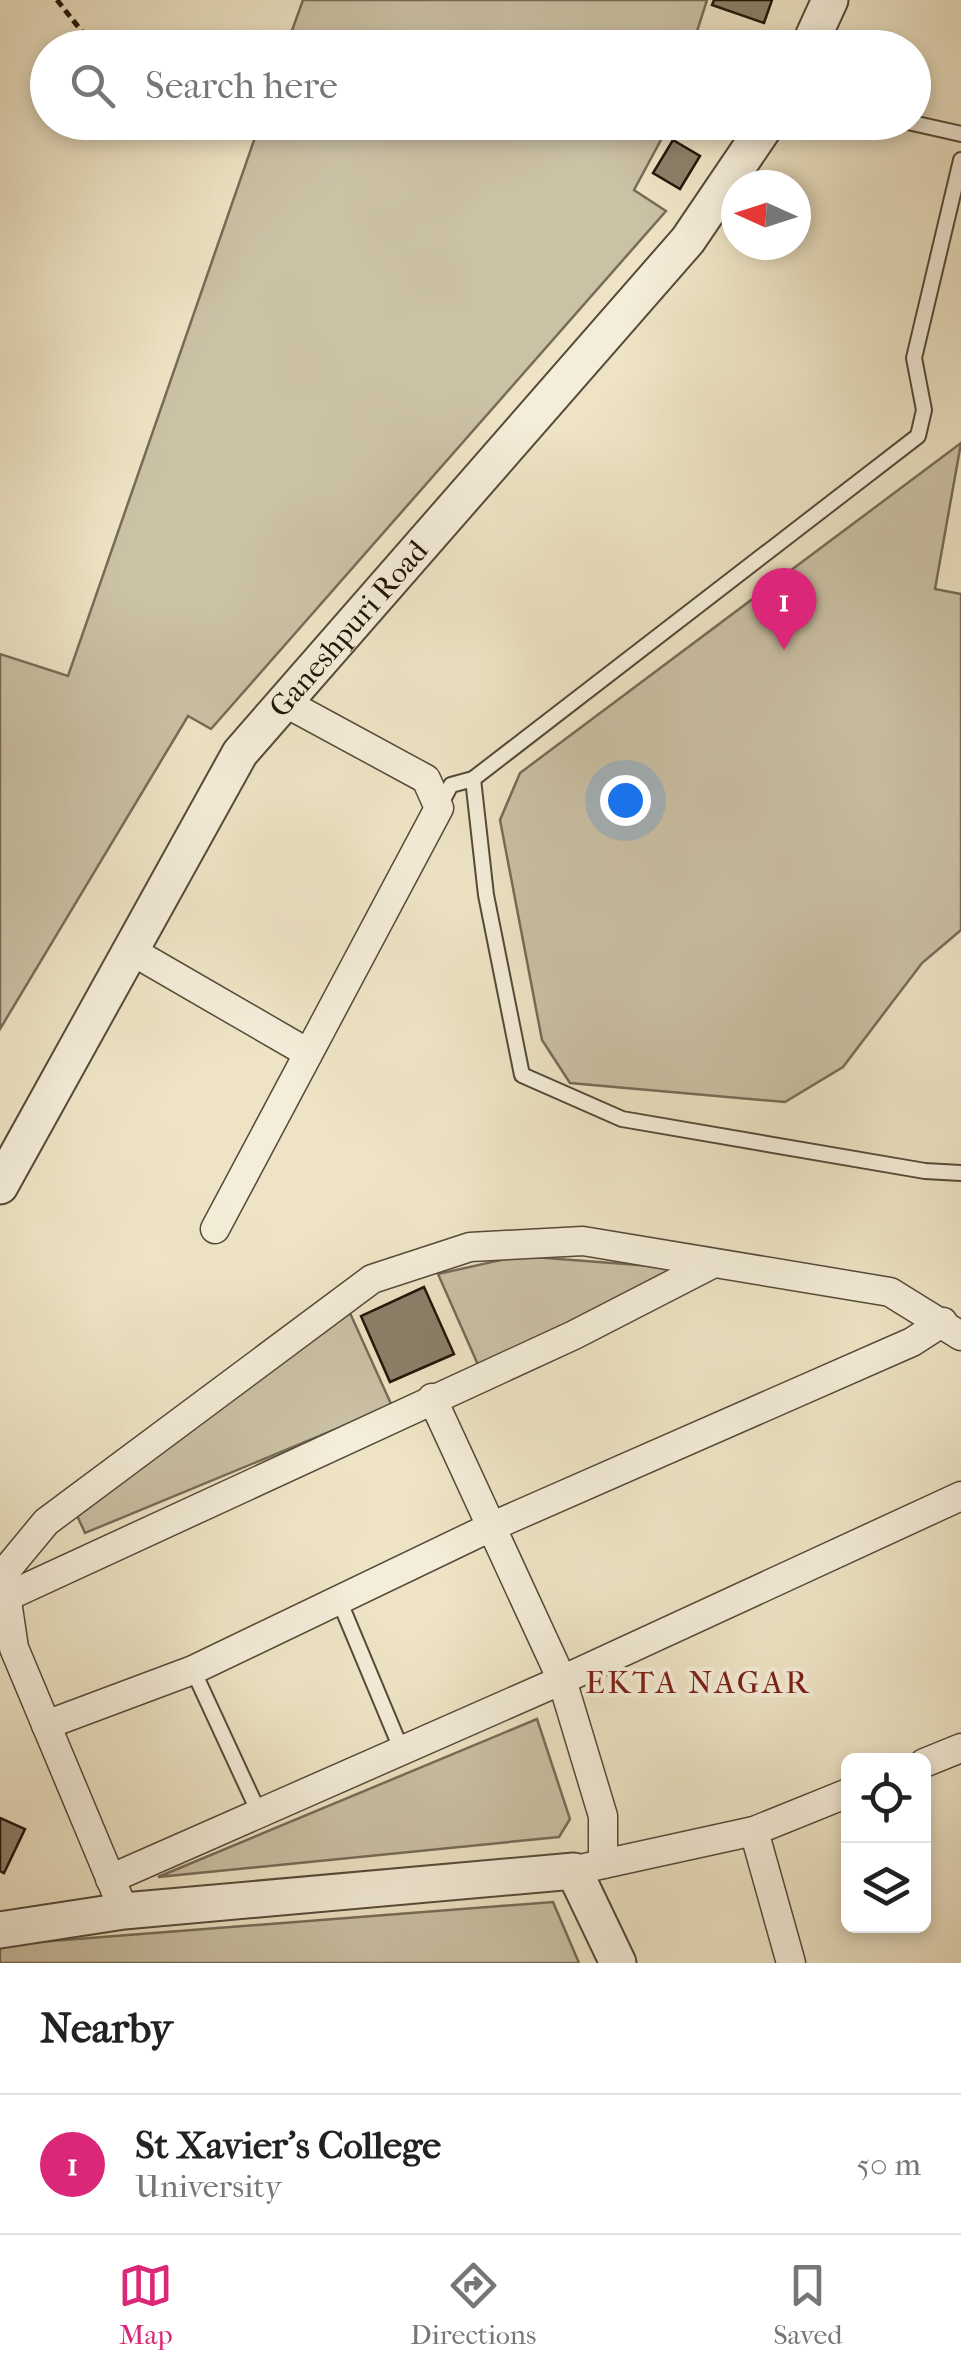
<!DOCTYPE html>
<html lang="en">
<head>
<meta charset="utf-8">
<style>
  :root { --surface:#fff; --page:#f6f6f6; --text:#222; --muted:#767676; --line:#e0e0e0; --accent:#db2777 }
  body { margin:0; font-family:"IM FELL French Canon",serif; background:var(--page); color:var(--text) }
  .controls { position:absolute; right:30px; bottom:30px; display:grid; overflow:hidden; border-radius:15px; box-shadow:0 5px 15px #0003 }
  .controls button { width:90px; height:90px; display:grid; place-items:center; padding:0; border:0; border-bottom:2px solid var(--line); background:var(--surface); color:var(--text); font:50px sans-serif }
  .compass { position:absolute; left:721px; top:170px; width:90px; height:90px; border-radius:50%; background:var(--surface); box-shadow:0 5px 15px #0003; rotate:273deg }
  .you { position:absolute; left:625px; top:800px; width:35px; height:35px; margin:-25px; border:8px solid #fff; border-radius:50%; background:#1a73e8; box-shadow:0 0 0 15px #1a73e833 }
  .badge { display:grid; place-items:center; width:65px; height:65px; border-radius:50%; background:var(--accent); color:#fff; font-size:32px; font-weight:700 }
  .pin { position:absolute; translate:-50% -82px; filter:drop-shadow(0 2px 5px #0008) }
  .pin::after { content:''; position:absolute; top:52px; width:35px; height:30px; background:inherit; clip-path:polygon(0 0,100% 0,50% 100%) }
  .list { margin:0; padding:0; list-style:none }
  h2 { display:flex; justify-content:space-between; align-items:center; height:130px; margin:0; padding:0 40px; font-size:42px }
  h2 small { font-size:32px; font-weight:400; color:var(--muted) }
  .list li { display:grid; grid-template-columns:65px 1fr auto; gap:30px; align-items:center; box-sizing:border-box; height:140px; padding:0 40px; border-top:2px solid var(--line) }
  .list b { display:block; font-size:38px; white-space:nowrap }
  .list p { margin:0; font-size:32px; white-space:nowrap; color:var(--muted) }
  .list em { font-size:32px; font-style:normal; color:var(--muted) }
  .icon { flex:none; width:55px; height:55px; fill:none; stroke:currentColor; stroke-width:2; stroke-linecap:round; stroke-linejoin:round }
  .map { position:relative; flex:none; width:961px; height:1963px; overflow:hidden }
  .search { position:absolute; background:var(--surface); box-shadow:0 5px 15px #0003; left:30px; right:30px; top:30px; height:110px; display:flex; align-items:center; gap:25px; box-sizing:border-box; padding:0 35px; border-radius:55px; color:var(--muted); font-size:38px }
  .sheet { height:270px; background:var(--surface) }
  nav { display:flex; justify-content:space-around; align-items:center; box-sizing:border-box; height:140px; border-top:2px solid var(--line); background:var(--surface); font-size:28px; color:var(--muted) }
  nav a { display:grid; justify-items:center; gap:5px }
  nav .on { color:var(--accent) }
  .map>svg:first-child { display:block }
  .green { fill:#cbc1a5; stroke:#766c58; stroke-width:2.5 }
  .building { fill:#8c816b; stroke:#22160a; stroke-width:2.5 }
  .lines { fill:none; stroke-linecap:round; stroke-linejoin:round }
  .service-casing { stroke:#554a39; stroke-width:18 }
  .minor-casing { stroke:#554a39; stroke-width:31 }
  .tertiary-casing { stroke:#554a39; stroke-width:39 }
  .path { stroke:#22160a; stroke-width:5; stroke-dasharray:8 5; stroke-linecap:butt }
  .service { stroke:#f4edd9; stroke-width:14 }
  .minor { stroke:#f4edd9; stroke-width:28 }
  .tertiary { stroke:#f4edd9; stroke-width:35 }
  .labels { text-anchor:middle; stroke-width:8; stroke-linejoin:round; paint-order:stroke }
  .street-label { font-size:30px; fill:#22160a; stroke:#f4edd9 }
  .neighbourhood-label { font-size:32px; letter-spacing:2.5px; fill:#7a1f14; stroke:#f4edd9 }
</style>
</head>
<body>
<div class="map">
<svg width="961" height="1963" viewBox="0 0 961 1963">
  <rect width="100%" height="100%" fill="#eee4c5"/>
  <filter id="stains"><feTurbulence type="fractalNoise" baseFrequency=".002" numOctaves="4"/><feColorMatrix values="0 0 0 0 .2 0 0 0 0 .09 0 0 0 0 .02 0 0 0 .5 -.17"/></filter>
  <radialGradient id="worn" r=".72"><stop offset=".6" stop-color="#630" stop-opacity="0"/><stop offset="1" stop-color="#630" stop-opacity=".3"/></radialGradient>
  <!-- green -->
  <g class="green">
    <polygon points="303,0 707,0 692,47 286,47"/>
    <polygon points="260,123 670,123 634,190 666,211 211,729 188,716 0,1029 0,654 68,676"/>
    <polygon points="961,443 935,589 961,594 961,930 922,963 843,1067 785,1102 570,1083 542,1040 500,820 520,773"/>
    <polygon points="519,1256 678,1268 479,1367 438,1274"/>
    <polygon points="350,1313 392,1406 85,1533 74,1509"/>
    <polygon points="537,1719 570,1819 559,1837 158,1877"/>
    <polygon points="553,1902 579,1963 0,1963 0,1945"/>
  </g>
  <!-- building -->
  <g class="building">
    <polygon points="714,0 772,0 764,23 712,5"/>
    <polygon points="673,140 700,156 680,189 653,173"/>
    <polygon points="424,1287 454,1354 390,1382 361,1316"/>
    <polygon points="0,1818 25,1829 4,1873 0,1871"/>
  </g>
  <g class="lines">
    <!-- service casing -->
    <g class="service-casing">
      <g id="service">
        <polyline points="908,122 961,134"/>
        <polyline points="473,779 486,895 522,1075 622,1119 925,1171 961,1173"/>
        <polyline points="439,807 451,785 473,779 918,436 924,410 914,358 961,160"/>
        <polyline points="339,1600 402,1751"/>
        <polyline points="193,1670 260,1815"/>
      </g>
    </g>
    <!-- minor casing -->
    <g class="minor-casing">
      <g id="minor">
        <polyline points="130,950 308,1053"/>
        <polyline points="215,1229 439,808 426,779 284,702"/>
        <polyline points="432,1398 562,1680 603,1816 603,1864"/>
        <polyline points="4,1598 574,1335 710,1265"/>
        <polyline points="46,1725 193,1670 493,1526 912,1342 943,1322"/>
        <polyline points="924,1763 961,1748"/>
        <polyline points="754,1831 791,1963"/>
        <polyline points="585,1868 754,1831 848,1793"/>
        <polyline points="110,1879 562,1680 961,1496"/>
        <polyline points="124,1911 14,1648 3,1574 46,1522 372,1279 470,1247 583,1241 890,1292 961,1336"/>
      </g>
    </g>
    <!-- tertiary casing -->
    <g class="tertiary-casing">
      <g id="tertiary">
        <polyline points="808,48 830,0"/>
        <path id="s1" d="M 0,1186 L 240,753 L 688,240 L 768,122"/>
        <polyline points="0,1930 124,1911 574,1871 618,1963"/>
      </g>
    </g>
    <!-- path -->
    <polyline class="path" points="57,0 95,48"/>
    <!-- service -->
    <use href="#service" class="service"/>
    <!-- minor -->
    <use href="#minor" class="minor"/>
    <!-- tertiary -->
    <use href="#tertiary" class="tertiary"/>
  </g>
  <g class="labels">
    <!-- street labels -->
    <g class="street-label">
      <text dy="10" stroke="none"><textPath href="#s1" startOffset="660">Ganeshpuri Road</textPath></text>
    </g>
    <!-- neighbourhood labels -->
    <g class="neighbourhood-label">
      <text x="698" y="1693">EKTA NAGAR</text>
    </g>
  </g>
  <rect width="100%" height="100%" filter="url(#stains)"/>
  <rect width="100%" height="100%" fill="url(#worn)"/>
</svg>
<div class="controls">
<button><svg class="icon" aria-label="locate" viewBox="0 0 24 24"><circle cx="12" cy="12" r="6"/><path d="M12 2v4M12 18v4M2 12h4M18 12h4"/></svg></button>
<button><svg class="icon" aria-label="layers" viewBox="0 0 24 24"><path d="M12 4l9 5-9 5-9-5zM3 14l9 5 9-5"/></svg></button>
</div>
<svg class="compass" viewBox="-18 -18 36 36"><path d="M0-13l5 13h-10z" fill="#e53935"/><path d="M0 13l5-13h-10z" fill="#767676"/></svg>
<div class="you"></div>
<div class="pin badge" style="left:784px;top:650px">1</div>
<div class="search"><svg class="icon" aria-label="search" viewBox="0 0 24 24"><circle cx="10" cy="10" r="6"/><path d="M15 15l6 6"/></svg>Search here</div>
</div>
<section class="sheet">
<h2>Nearby<small></small></h2>
<ul class="list">
<li><span class="badge">1</span><div><b>St Xavier's College</b><p>University</p></div><em>50 m</em></li>
</ul>
</section>
<nav>
<a class="on"><svg class="icon" aria-label="map" viewBox="0 0 24 24"><path d="M3 6l6-2 6 2 6-2v14l-6 2-6-2-6 2zM9 4v14M15 6v14"/></svg>Map</a>
<a><svg class="icon" aria-label="directions" viewBox="0 0 24 24"><path d="M12 3l9 9-9 9-9-9zM9 14v-3h6M13 9l2 2-2 2"/></svg>Directions</a>
<a><svg class="icon" aria-label="saved" viewBox="0 0 24 24"><path d="M7 4h10v16l-5-4-5 4z"/></svg>Saved</a>
</nav>
</body>
</html>
